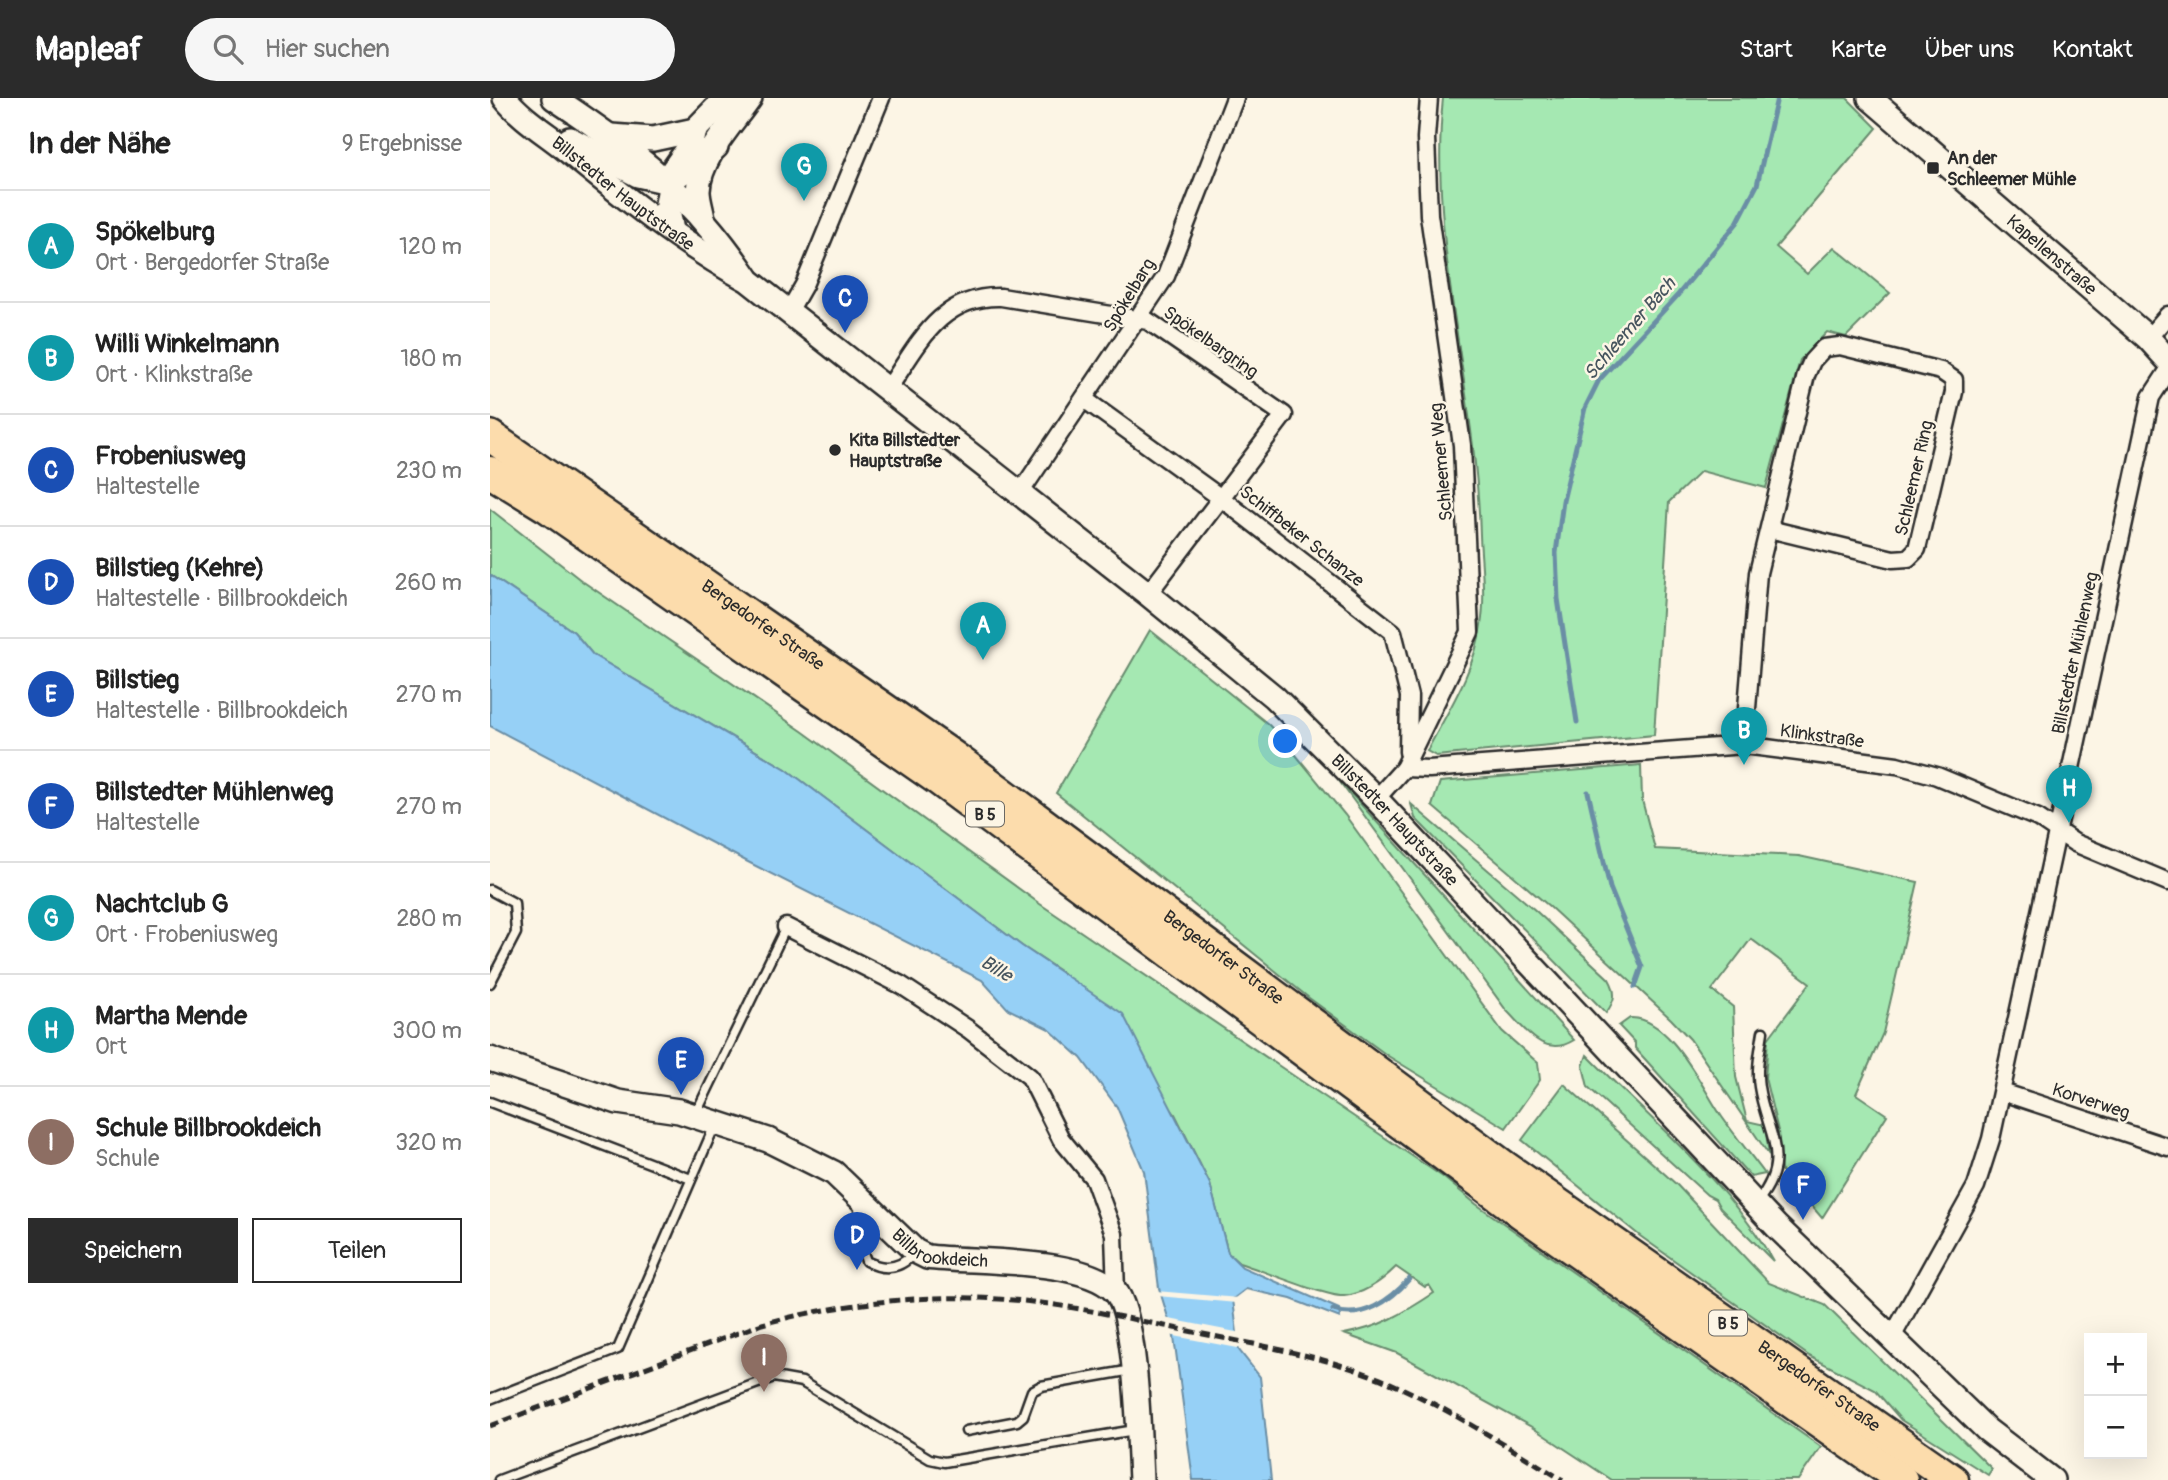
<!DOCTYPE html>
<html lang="de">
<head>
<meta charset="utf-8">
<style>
  :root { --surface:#fff; --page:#f6f6f6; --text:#222; --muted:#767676; --line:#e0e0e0; --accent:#2b2b2b }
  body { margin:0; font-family:Pangolin,sans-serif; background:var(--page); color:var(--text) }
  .controls { position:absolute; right:21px; bottom:21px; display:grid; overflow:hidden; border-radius:0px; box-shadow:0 7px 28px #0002 }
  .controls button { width:63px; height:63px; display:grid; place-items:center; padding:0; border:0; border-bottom:2px solid var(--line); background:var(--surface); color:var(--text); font:35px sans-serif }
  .you { position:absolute; left:796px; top:644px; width:24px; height:24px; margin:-18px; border:5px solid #fff; border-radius:50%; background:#1a73e8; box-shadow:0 0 0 10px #1a73e833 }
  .badge { display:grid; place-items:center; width:46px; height:46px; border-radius:50%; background:var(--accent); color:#fff; font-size:23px; font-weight:700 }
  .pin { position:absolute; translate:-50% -58px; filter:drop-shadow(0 2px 4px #0008) }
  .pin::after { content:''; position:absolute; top:37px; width:24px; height:21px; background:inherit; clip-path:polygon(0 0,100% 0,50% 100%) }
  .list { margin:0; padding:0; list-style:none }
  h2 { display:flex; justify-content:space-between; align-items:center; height:91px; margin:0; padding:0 28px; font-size:30px }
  h2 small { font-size:23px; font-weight:400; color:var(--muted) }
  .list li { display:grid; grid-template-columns:46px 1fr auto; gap:21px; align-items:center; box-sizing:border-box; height:112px; padding:0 28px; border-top:2px solid var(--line) }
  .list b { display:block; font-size:26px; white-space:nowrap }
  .list p { margin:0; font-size:23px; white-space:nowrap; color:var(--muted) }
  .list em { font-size:23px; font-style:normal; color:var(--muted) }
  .actions { display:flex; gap:14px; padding:21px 28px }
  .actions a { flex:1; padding:16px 0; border:2px solid var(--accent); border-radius:0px; text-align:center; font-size:24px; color:var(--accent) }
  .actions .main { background:var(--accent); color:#fff }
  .icon { flex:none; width:38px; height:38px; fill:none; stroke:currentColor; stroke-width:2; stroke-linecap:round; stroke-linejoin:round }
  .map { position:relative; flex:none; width:1678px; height:1382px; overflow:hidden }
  header { display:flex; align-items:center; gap:42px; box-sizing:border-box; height:98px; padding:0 35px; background:var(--accent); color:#fff }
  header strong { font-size:33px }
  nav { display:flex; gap:38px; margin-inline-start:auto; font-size:24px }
  .search { width:490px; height:63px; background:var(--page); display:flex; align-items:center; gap:18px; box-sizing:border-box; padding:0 24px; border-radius:38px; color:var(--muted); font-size:26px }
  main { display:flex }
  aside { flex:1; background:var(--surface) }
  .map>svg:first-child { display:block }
  .green { fill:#a5e8b2; stroke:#688a6e; stroke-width:2 }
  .water { fill:#96d0f6; stroke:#6b8ea5; stroke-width:2 }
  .pier { fill:#fcf5e5 }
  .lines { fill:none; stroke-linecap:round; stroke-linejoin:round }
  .stream { stroke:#6b8ea5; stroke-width:5 }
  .lane-casing { stroke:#2b2b2b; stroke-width:13 }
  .street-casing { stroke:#2b2b2b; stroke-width:21 }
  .secondary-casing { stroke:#2b2b2b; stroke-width:28 }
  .highway-casing { stroke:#2b2b2b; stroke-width:35 }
  .lane { stroke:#fcf5e5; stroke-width:8 }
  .street { stroke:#fcf5e5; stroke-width:16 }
  .secondary { stroke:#fcf5e5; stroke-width:23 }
  .highway { stroke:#fcdcac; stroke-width:30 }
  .rail { stroke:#2b2b2b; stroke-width:5; stroke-dasharray:10 5; stroke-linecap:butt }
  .poi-dot { fill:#2b2b2b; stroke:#fcf5e5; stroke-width:2.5 }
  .labels { text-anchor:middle; stroke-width:5; stroke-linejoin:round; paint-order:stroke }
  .shield { fill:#fcf5e5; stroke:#6a6863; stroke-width:2 }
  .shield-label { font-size:16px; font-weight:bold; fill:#2b2b2b }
  .poi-label { font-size:18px; font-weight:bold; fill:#2b2b2b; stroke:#fcf5e5; text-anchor:start }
  .street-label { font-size:18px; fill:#2b2b2b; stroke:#fcf5e5 }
  .water-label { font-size:19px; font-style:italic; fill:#46545e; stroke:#fcf5e5 }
</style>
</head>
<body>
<header>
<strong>Mapleaf</strong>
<div class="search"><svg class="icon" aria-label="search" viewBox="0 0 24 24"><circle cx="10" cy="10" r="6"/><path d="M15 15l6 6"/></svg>Hier suchen</div>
<nav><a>Start</a><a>Karte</a><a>Über uns</a><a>Kontakt</a></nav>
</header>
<main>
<aside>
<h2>In der Nähe<small>9 Ergebnisse</small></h2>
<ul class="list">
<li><span class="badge" style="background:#0f9aa8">A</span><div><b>Spökelburg</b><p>Ort · Bergedorfer Straße</p></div><em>120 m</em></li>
<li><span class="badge" style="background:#0f9aa8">B</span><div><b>Willi Winkelmann</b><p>Ort · Klinkstraße</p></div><em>180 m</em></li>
<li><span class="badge" style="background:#1a4fb4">C</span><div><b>Frobeniusweg</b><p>Haltestelle</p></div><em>230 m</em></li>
<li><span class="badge" style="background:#1a4fb4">D</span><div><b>Billstieg (Kehre)</b><p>Haltestelle · Billbrookdeich</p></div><em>260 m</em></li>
<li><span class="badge" style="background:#1a4fb4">E</span><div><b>Billstieg</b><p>Haltestelle · Billbrookdeich</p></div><em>270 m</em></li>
<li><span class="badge" style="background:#1a4fb4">F</span><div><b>Billstedter Mühlenweg</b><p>Haltestelle</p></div><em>270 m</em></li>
<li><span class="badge" style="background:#0f9aa8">G</span><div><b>Nachtclub G</b><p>Ort · Frobeniusweg</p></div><em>280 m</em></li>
<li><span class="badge" style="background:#0f9aa8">H</span><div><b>Martha Mende</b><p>Ort</p></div><em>300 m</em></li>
<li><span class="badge" style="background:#8d6e63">I</span><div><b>Schule Billbrookdeich</b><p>Schule</p></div><em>320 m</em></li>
</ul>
<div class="actions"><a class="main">Speichern</a><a>Teilen</a></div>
</aside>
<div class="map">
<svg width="1678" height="1382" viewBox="0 0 1678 1382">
  <rect width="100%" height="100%" fill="#fcf5e5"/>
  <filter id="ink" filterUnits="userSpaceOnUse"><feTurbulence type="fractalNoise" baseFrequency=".0143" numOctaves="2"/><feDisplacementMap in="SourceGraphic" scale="14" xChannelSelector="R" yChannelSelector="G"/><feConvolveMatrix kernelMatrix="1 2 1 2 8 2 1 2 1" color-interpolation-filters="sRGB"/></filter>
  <g filter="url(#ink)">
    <!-- green -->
    <g class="green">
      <path d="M 953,0 L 1357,0 L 1387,30 L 1286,149 L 1317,176 L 1344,149 L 1400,195 L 1356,239 L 1337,234 L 1310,262 L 1276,390 L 1211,373 L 1179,404 L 1164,637 L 946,658 L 937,653 C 958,613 985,572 991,527 C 996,498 991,466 990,437 C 986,291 938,147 953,0 Z"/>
      <path d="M 0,411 L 92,483 L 312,633 L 550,806 L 953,1079 L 986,1106 L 1331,1349 L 1308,1382 L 1122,1382 L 1040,1328 L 907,1255 L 854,1236 C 889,1230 914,1215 944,1195 L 939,1187 L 935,1189 L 906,1169 C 892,1183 875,1196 854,1198 C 839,1200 769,1171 749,1165 L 738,1155 L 720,1086 L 685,1016 L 573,875 L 532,848 L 296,671 L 103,557 L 84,534 L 0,477 Z"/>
      <polygon points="660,532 778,626 797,646 855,717 1012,933 1048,965 1050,982 1016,1030 898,958 819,900 566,695"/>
      <polygon points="1151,667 1152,702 1165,751 1309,758 1428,784 1393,935 1366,996 1397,1017 1332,1120 1291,1072 1288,1033 1275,980 1278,941 1320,885 1261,841 1222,892 1243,909 1246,979 1257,1023 1275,1027 1279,1057 1200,941 1181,921 1060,809 942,708 950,684"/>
      <path d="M 847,680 L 1084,942 C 1054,961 1036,932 1016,912 Z"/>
      <path d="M 921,706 L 1046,813 L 1119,881 C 1127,895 1125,903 1116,915 L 925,720 Z"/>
      <path d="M 1140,920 C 1180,918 1212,990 1232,1019 C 1246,1039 1261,1057 1275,1076 L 1261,1079 L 1145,950 L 1145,945 L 1129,928 Z"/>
      <path d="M 1097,957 C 1157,1018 1243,1090 1283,1163 L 1230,1110 L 1225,1101 L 1217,1097 L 1098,989 L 1093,968 Z"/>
      <polygon points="1074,986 1187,1087 1279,1185 1335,1207 1502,1371 1498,1377 1411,1322 1385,1292 1319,1258 1150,1138 1032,1042"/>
    </g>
    <!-- water -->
    <polygon class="water" points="0,477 84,534 103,557 296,671 532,848 633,916 720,1086 738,1155 752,1169 849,1211 850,1220 801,1201 756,1191 743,1201 749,1252 770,1279 781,1382 703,1382 684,1239 669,1190 654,1073 627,1009 591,960 559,931 518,911 492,882 256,763 0,628"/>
    <!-- pier -->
    <g class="pier">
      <polygon points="666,1193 749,1200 747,1205 667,1198"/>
      <polygon points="674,1220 751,1235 753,1251 679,1237"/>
    </g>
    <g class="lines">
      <!-- stream -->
      <g class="stream">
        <polyline points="1087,624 1068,501 1066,455 1073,403 1095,310 1109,282 1187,198 1247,125 1267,87 1287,0"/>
        <polyline points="1098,694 1120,790 1152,869 1145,889"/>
        <path d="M 843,1212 C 872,1223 901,1202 919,1181"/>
      </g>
      <!-- lane casing -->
      <g class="lane-casing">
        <g id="lane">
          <polyline points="0,792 24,805 26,835 0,885"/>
          <polyline points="0,1004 201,1081"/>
          <polyline points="210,1007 296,829"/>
          <path d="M 1268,1103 C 1303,1060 1276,1034 1269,989 C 1266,971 1270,953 1273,934"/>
          <path d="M 369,1105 L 370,1146 L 376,1163 C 394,1173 410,1171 424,1155"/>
          <polyline points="0,1301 128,1251 225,1027"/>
          <polyline points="476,1333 527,1323 533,1318 542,1293 551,1288 642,1272"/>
          <polyline points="9,1382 284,1279 312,1284 440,1361 454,1364 645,1332"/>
        </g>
      </g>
      <!-- street casing -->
      <g class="street-casing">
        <g id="street">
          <polyline points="298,215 314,187 391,0"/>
          <polyline points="1658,240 1678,217"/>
          <path d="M 398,291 C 428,247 450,197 511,199 L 658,223 L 794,317 L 658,496"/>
          <polyline points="594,301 731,400 903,534 919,598 918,654"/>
          <polyline points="530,395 676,178 745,0"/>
          <polyline points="1254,647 1268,475 1316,277 1322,263 1334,250 1350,248 1451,273 1464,282 1464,294 1427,451 1418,460 1403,461 1279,431"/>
          <polyline points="914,670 939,671 1254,647 1407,667 1447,678 1548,720 1585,745 1678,784"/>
          <polyline points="886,701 914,670 980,534 972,347 939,117 936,40 939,0"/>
          <polyline points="296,829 411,887 478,931 540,979 571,1041 604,1081 624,1136 626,1194"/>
          <polyline points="1512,994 1678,1049"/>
          <polyline points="1401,1241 1486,1088 1501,1041 1661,299 1678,273"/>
        </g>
      </g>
      <!-- secondary casing -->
      <g class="secondary-casing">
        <g id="secondary">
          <path id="s1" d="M 15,0 C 30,19 54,34 73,49 C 131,97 192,146 258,182 L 658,496 L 784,599 L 886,701 L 1286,1128 L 1497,1332 L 1562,1382"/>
          <path d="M 64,0 C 147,55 200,95 257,180"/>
          <path id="s2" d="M 1380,0 L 1658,240 L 1678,262"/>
          <polyline points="121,38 163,41 205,32"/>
          <polyline points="80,41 148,77 179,84 226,49"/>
          <path d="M 213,121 C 212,113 208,102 208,93 C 209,60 242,26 260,0"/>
          <polyline points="182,133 177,106 183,72 202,45 205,32 236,0"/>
          <path id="s3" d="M 0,961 L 128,1004 L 189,1013 L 278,1042 L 344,1075 L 425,1153 L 437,1159 C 484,1165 591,1159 625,1193 C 647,1216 649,1346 651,1382"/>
        </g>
      </g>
      <!-- highway casing -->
      <g class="highway-casing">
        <g id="highway">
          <path id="s4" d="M 0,338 L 464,659 L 1014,1068 L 1463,1382"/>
          <polyline points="0,374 57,409 450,683 1031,1115 1412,1382"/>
        </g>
      </g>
      <!-- lane -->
      <use href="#lane" class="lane"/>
      <!-- street -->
      <use href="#street" class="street"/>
      <!-- secondary -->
      <use href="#secondary" class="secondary"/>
      <!-- highway -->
      <use href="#highway" class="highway"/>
      <!-- rail -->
      <path class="rail" d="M 0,1328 L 272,1226 C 364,1202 456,1193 551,1205 C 605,1212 659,1225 713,1236 C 778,1249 845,1260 907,1288 C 965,1314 1019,1350 1073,1382"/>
    </g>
  </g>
  <!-- markers -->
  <g class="poi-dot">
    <rect x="1436" y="63" width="14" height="14" rx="3.5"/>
    <circle cx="345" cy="352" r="7"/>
  </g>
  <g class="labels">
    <!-- shield labels -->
    <g class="shield">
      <rect x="476" y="703.5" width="38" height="25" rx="5"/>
      <rect x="1219" y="1212.5" width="38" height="25" rx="5"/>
    </g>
    <g class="shield-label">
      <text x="495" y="722">B 5</text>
      <text x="1238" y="1231">B 5</text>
    </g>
    <!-- poi labels -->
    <g class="poi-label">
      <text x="1457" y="66">An der<tspan x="1457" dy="21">Schleemer Mühle</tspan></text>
      <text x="359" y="348">Kita Billstedter<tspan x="359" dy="21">Hauptstraße</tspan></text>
    </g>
    <!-- street labels -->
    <g class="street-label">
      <text dy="6" stroke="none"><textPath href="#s1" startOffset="152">Billstedter Hauptstraße</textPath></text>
      <text dy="6" stroke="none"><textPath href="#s2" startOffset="240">Kapellenstraße</textPath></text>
      <text transform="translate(639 197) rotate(-59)" y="6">Spökelbarg</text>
      <text transform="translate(721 244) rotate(35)" y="6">Spökelbargring</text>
      <text transform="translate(951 364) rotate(-95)" y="6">Schleemer Weg</text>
      <text transform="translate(1424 380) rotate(-77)" y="6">Schleemer Ring</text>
      <text transform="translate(812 438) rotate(38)" y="6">Schiffbeker Schanze</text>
      <text dy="6" stroke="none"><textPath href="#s4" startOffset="332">Bergedorfer Straße</textPath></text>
      <text transform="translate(1585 555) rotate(-78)" y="6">Billstedter Mühlenweg</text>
      <text transform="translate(1332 638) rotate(8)" y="6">Klinkstraße</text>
      <text dy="6" stroke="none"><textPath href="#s1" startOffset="1148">Billstedter Hauptstraße</textPath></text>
      <text dy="6" stroke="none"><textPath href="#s4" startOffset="900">Bergedorfer Straße</textPath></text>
      <text transform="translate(1601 1003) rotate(18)" y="6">Korverweg</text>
      <text dy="6" stroke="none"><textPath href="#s3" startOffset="500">Billbrookdeich</textPath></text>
      <text dy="6" stroke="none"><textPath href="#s4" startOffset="1634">Bergedorfer Straße</textPath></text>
    </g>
    <!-- water labels -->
    <g class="water-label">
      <text transform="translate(1139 230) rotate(-49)" y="7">Schleemer Bach</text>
      <text transform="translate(507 870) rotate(31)" y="7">Bille</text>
    </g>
  </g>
</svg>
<div class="controls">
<button>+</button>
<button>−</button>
</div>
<div class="you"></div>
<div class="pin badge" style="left:493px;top:562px;background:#0f9aa8">A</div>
<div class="pin badge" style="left:1254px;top:667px;background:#0f9aa8">B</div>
<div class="pin badge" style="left:355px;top:235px;background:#1a4fb4">C</div>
<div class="pin badge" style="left:367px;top:1172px;background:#1a4fb4">D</div>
<div class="pin badge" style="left:191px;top:997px;background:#1a4fb4">E</div>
<div class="pin badge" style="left:1313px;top:1122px;background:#1a4fb4">F</div>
<div class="pin badge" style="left:314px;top:103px;background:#0f9aa8">G</div>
<div class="pin badge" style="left:1579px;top:725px;background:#0f9aa8">H</div>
<div class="pin badge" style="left:274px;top:1294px;background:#8d6e63">I</div>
</div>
</main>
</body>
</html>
